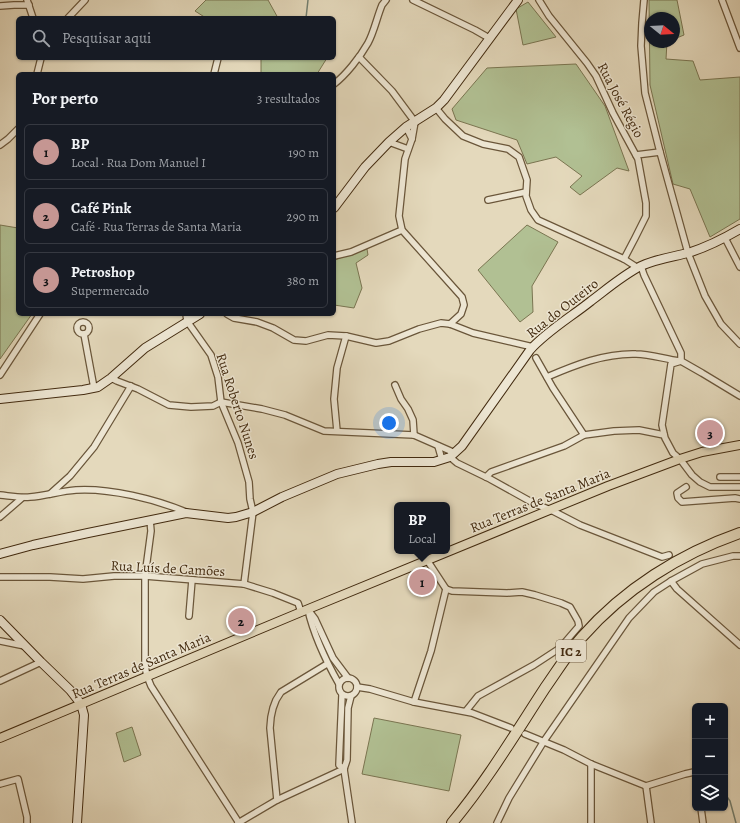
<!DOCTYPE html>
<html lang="pt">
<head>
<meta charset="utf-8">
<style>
  :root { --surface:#171b24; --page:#242831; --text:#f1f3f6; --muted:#9ea1a6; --line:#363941; --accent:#c59692 }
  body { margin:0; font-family:Alegreya,serif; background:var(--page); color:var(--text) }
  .controls { position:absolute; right:12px; bottom:12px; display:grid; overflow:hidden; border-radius:6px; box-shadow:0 1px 3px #0004 }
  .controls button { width:36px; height:36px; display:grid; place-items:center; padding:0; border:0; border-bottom:1px solid var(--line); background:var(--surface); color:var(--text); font:20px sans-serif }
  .compass { position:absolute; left:644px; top:12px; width:36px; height:36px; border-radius:50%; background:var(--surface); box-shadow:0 1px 3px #0004; rotate:108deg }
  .you { position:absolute; left:389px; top:423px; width:14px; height:14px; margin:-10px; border:3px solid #fff; border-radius:50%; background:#1a73e8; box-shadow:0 0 0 6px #1a73e833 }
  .badge { display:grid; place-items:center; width:26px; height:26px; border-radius:50%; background:var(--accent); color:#111; font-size:13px; font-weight:700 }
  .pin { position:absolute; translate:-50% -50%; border:2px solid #fff; box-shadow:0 1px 4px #0006 }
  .popup { position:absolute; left:394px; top:502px; width:56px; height:52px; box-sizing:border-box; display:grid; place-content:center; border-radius:6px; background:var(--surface); filter:drop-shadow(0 1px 3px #0005); font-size:13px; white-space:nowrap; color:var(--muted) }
  .popup b { font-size:15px; color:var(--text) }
  .popup::after { content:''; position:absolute; left:50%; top:100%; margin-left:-8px; border:8px solid transparent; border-top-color:var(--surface) }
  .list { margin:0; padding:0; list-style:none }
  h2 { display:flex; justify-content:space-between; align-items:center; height:52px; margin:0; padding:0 16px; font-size:17px }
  h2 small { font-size:13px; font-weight:400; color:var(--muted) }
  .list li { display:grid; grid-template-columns:26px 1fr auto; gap:12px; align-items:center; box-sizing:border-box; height:56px; margin:0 8px 8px; padding:0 8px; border:1px solid var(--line); border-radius:6px }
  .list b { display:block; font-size:15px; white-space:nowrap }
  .list p { margin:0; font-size:13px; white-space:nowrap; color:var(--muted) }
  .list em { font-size:13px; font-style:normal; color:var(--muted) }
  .icon { flex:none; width:22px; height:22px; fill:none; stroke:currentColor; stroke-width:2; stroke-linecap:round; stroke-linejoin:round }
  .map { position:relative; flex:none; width:740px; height:823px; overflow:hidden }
  .search { position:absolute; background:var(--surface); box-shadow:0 1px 3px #0004; left:16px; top:16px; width:320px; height:44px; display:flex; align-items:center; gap:10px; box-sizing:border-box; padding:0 14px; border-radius:6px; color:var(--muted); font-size:15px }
  .panel { position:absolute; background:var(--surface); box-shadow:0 1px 3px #0004; left:16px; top:72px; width:320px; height:244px; border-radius:6px }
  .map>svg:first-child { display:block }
  .green { fill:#b1c093; stroke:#7a7551 }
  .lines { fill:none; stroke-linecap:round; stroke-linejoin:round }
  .stream { stroke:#748071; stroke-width:1.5 }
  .street-casing { stroke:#6a563a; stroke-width:8 }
  .secondary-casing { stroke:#422a0f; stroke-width:10 }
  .primary-casing { stroke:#422a0f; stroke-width:10 }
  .highway-casing { stroke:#422a0f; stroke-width:12 }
  .street { stroke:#ede6d3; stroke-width:5.5 }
  .secondary { stroke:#ede6d3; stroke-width:8 }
  .primary { stroke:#e4d9bc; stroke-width:8 }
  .highway { stroke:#e4d9bc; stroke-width:10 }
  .labels { text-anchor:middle; stroke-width:3; stroke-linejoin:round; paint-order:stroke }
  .shield { fill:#ede6d3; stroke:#75624a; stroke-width:1 }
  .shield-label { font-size:13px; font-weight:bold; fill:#422a0f }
  .street-label { font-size:14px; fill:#422a0f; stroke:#ede6d3 }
</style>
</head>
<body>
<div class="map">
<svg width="740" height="823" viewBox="0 0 740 823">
  <rect width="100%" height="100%" fill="#e4d9bc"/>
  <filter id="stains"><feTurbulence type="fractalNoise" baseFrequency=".005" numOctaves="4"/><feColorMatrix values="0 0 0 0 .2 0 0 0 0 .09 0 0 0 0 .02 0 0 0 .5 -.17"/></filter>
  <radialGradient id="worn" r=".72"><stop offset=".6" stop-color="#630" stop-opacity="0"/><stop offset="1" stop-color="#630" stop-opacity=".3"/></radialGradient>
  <!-- green -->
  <g class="green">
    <polygon points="206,0 268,0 278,18 206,18 195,11"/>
    <polygon points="649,0 677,0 684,35 674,39 674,18 650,18 650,42 667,42 666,59 693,61 700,80 740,77 740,219 710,237 690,189 673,184 650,85"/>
    <polygon points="528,2 556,37 523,45 516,9"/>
    <polygon points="261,58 327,58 317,74 261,74"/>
    <polygon points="576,64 605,106 629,171 617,168 580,195 570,187 582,176 556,157 527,164 517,140 456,120 452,109 487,68"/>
    <polygon points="0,225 18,228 18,314 32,314 0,359"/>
    <polygon points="527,225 558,242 532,286 533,312 520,322 478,270"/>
    <polygon points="367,249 368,255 356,263 362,288 354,308 334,305 334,260"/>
    <polygon points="374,718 461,735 449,791 362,774"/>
    <polygon points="132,727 141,755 124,762 116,733"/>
  </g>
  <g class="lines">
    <!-- stream -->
    <g class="stream">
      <polyline points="306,18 308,0"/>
      <polyline points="725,794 730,801 736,823"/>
    </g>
    <!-- street casing -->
    <g class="street-casing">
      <g id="street">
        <polyline points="27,0 33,18"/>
        <polyline points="413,0 475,30 489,38"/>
        <polyline points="539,0 549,16 587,63 596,76 613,113 638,159 646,203 646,216 635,238 624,259"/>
        <polyline points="644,0 642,23 641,46 645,93 660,152 688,253 705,296 721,324 740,344"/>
        <polyline points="722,0 740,48"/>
        <polyline points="0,6 14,5 29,5"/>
        <polyline points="68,18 85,0"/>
        <polyline points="359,57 392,91 415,122 412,139"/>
        <polyline points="37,74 41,58"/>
        <polyline points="214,74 218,58"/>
        <path d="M 334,84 C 346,75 360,57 368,43 C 374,32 377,17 382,5 L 386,0"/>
        <polyline points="436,108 445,119 463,136 483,144 508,149 519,157 527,180 526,196 531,210 538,220 624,259 638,268"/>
        <polyline points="406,127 412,139 405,159 399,216 402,230 462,297 464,305 461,314 450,324"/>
        <polyline points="389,142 408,149"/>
        <polyline points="0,145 8,139 18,129"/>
        <polyline points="636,155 660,152"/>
        <polyline points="488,200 526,192"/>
        <polyline points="725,238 740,267"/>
        <polyline points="334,256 351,252 402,230"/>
        <polyline points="641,266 644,275 681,353 681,361 702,373 740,396"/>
        <polyline points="186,314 187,321 211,355 218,377 221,402 238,443 249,482 250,499 253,512 244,584"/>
        <polyline points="227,314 234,318 257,322 273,328 294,340 306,341 328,335 346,336 376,343 389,341 419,329 441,323 450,324 473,333 533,347"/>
        <circle cx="83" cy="328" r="6"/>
        <polyline points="84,334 94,388"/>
        <polyline points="536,358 553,388 584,435"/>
        <polyline points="681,361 671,364 662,425 665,438 673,453 680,459 692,475 700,482 710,487 740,487"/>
        <polyline points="0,375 40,314"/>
        <path d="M 547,377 C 575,365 605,353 636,354 C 649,354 665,359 679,361"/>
        <polyline points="111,378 117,381 138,389 169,405 191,407 213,406 221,402"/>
        <polyline points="395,385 401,399 408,409 413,420 414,435"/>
        <polyline points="221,402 262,409 285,415 324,431 414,435 455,453"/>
        <polyline points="337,431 334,399 337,368 346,336"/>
        <polyline points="438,446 442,460"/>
        <polyline points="450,457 457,463 490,479 535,504 551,510 580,525 662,557 669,555"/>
        <polyline points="486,477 491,472 564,446 584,435 614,431 639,430 664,435"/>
        <polyline points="720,477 740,477"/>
        <polyline points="686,487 677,493 678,498 682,502 735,498 740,499"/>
        <polyline points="50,494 70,476 94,447 131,386"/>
        <path d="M 0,495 C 10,496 20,498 30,497 C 46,496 60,491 76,490 C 110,488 155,499 186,512"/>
        <polyline points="0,517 22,498"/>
        <polyline points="150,520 151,531 145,576 145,666 147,676 151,686 239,823"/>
        <polyline points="427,560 446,589 452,591 507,593 522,592 535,595 561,603 570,607 578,621 579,626 560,648 534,665 478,696 466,711"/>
        <polyline points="0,577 50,577 83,579 114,576 145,576 244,584 273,593 298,603 301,612"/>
        <polyline points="671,581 677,589 740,645"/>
        <path d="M 308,610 C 314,636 326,661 339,684"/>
        <polyline points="309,611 315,619 333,658 348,678"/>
        <polyline points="189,616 192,580"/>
        <polyline points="0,641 25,646"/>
        <circle cx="348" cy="687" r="9"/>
        <polyline points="0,681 41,662"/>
        <polyline points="357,687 370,689 414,702 472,713 511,728"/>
        <polyline points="342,695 339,765 344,769"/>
        <polyline points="351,696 348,708 347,760 344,769 352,823"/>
        <polyline points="414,702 431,651 446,589"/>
        <polyline points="525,734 564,750 591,764 646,786"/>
        <polyline points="591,764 591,823"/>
        <polyline points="0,784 18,779 27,817 27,823"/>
        <polyline points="646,786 685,774 694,772 695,774"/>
        <polyline points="646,786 651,823"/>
        <polyline points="277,800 270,728 271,717 273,708 276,700 281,692 327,664"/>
        <polyline points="701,808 703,823"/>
        <polyline points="238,823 277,800 344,769"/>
        <polyline points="497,823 509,798 544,741 629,618 654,592 671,581 702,564 733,556 740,556"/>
      </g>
    </g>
    <!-- secondary casing -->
    <g class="secondary-casing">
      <g id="secondary">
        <polyline points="334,208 365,167 389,142 406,127 436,108 444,100 518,0"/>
        <polyline points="0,399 83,390 98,387 111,378 145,348 200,314"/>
        <path d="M 0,554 L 33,545 L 88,533 L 186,513 L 228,518 L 236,517 L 253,512 L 282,497 L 337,474 L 378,464 L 391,462 L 434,462 L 450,457 L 462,446 L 530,350 C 547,331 571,317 591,301 C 607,289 623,275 641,266 C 656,259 672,257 688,253 C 707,247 723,239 740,229"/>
        <polyline points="0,620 41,662 70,690 81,704 84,715 77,823"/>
      </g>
    </g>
    <!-- primary casing -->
    <g class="primary-casing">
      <polyline id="primary" points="0,738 301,612 608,486 680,459 702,452 740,445"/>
    </g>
    <!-- highway casing -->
    <g class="highway-casing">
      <path id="highway" d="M 452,823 C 487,781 515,734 545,688 C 557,671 568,653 582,637 C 624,589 680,554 740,533"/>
    </g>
    <!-- street -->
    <use href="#street" class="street"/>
    <!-- secondary -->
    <use href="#secondary" class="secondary"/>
    <!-- primary -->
    <use href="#primary" class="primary"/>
    <!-- highway -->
    <use href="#highway" class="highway"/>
  </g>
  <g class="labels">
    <!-- shield labels -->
    <rect class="shield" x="556" y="640" width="30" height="22" rx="3"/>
    <g class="shield-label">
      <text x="571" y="656">IC 2</text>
    </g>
    <!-- street labels -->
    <g class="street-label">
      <text transform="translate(621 100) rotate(62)" y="5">Rua José Régio</text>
      <text transform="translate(562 308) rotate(-38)" y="5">Rua do Outeiro</text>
      <text transform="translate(238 406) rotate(72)" y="5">Rua Roberto Nunes</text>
      <text transform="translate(540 500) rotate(-22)" y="5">Rua Terras de Santa Maria</text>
      <text transform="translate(168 568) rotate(3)" y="5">Rua Luís de Camões</text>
      <text transform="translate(141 665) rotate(-23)" y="5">Rua Terras de Santa Maria</text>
    </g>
  </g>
  <rect width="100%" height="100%" filter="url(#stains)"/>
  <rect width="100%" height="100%" fill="url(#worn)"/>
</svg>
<div class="controls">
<button>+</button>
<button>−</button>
<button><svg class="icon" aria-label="layers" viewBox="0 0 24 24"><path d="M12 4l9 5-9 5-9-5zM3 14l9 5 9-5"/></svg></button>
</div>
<svg class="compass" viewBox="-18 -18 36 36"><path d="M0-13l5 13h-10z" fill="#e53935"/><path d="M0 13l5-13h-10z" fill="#9ea1a6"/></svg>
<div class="you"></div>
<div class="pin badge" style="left:422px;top:582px">1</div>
<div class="popup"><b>BP</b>Local</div>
<div class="pin badge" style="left:241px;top:621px">2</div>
<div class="pin badge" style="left:710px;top:433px">3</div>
<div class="search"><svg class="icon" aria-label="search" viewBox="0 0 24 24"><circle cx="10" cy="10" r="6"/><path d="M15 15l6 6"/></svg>Pesquisar aqui</div>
<section class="panel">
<h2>Por perto<small>3 resultados</small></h2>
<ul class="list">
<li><span class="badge">1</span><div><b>BP</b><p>Local · Rua Dom Manuel I</p></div><em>190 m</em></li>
<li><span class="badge">2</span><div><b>Café Pink</b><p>Café · Rua Terras de Santa Maria</p></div><em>290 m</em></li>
<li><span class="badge">3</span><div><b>Petroshop</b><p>Supermercado</p></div><em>380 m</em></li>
</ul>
</section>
</div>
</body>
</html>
